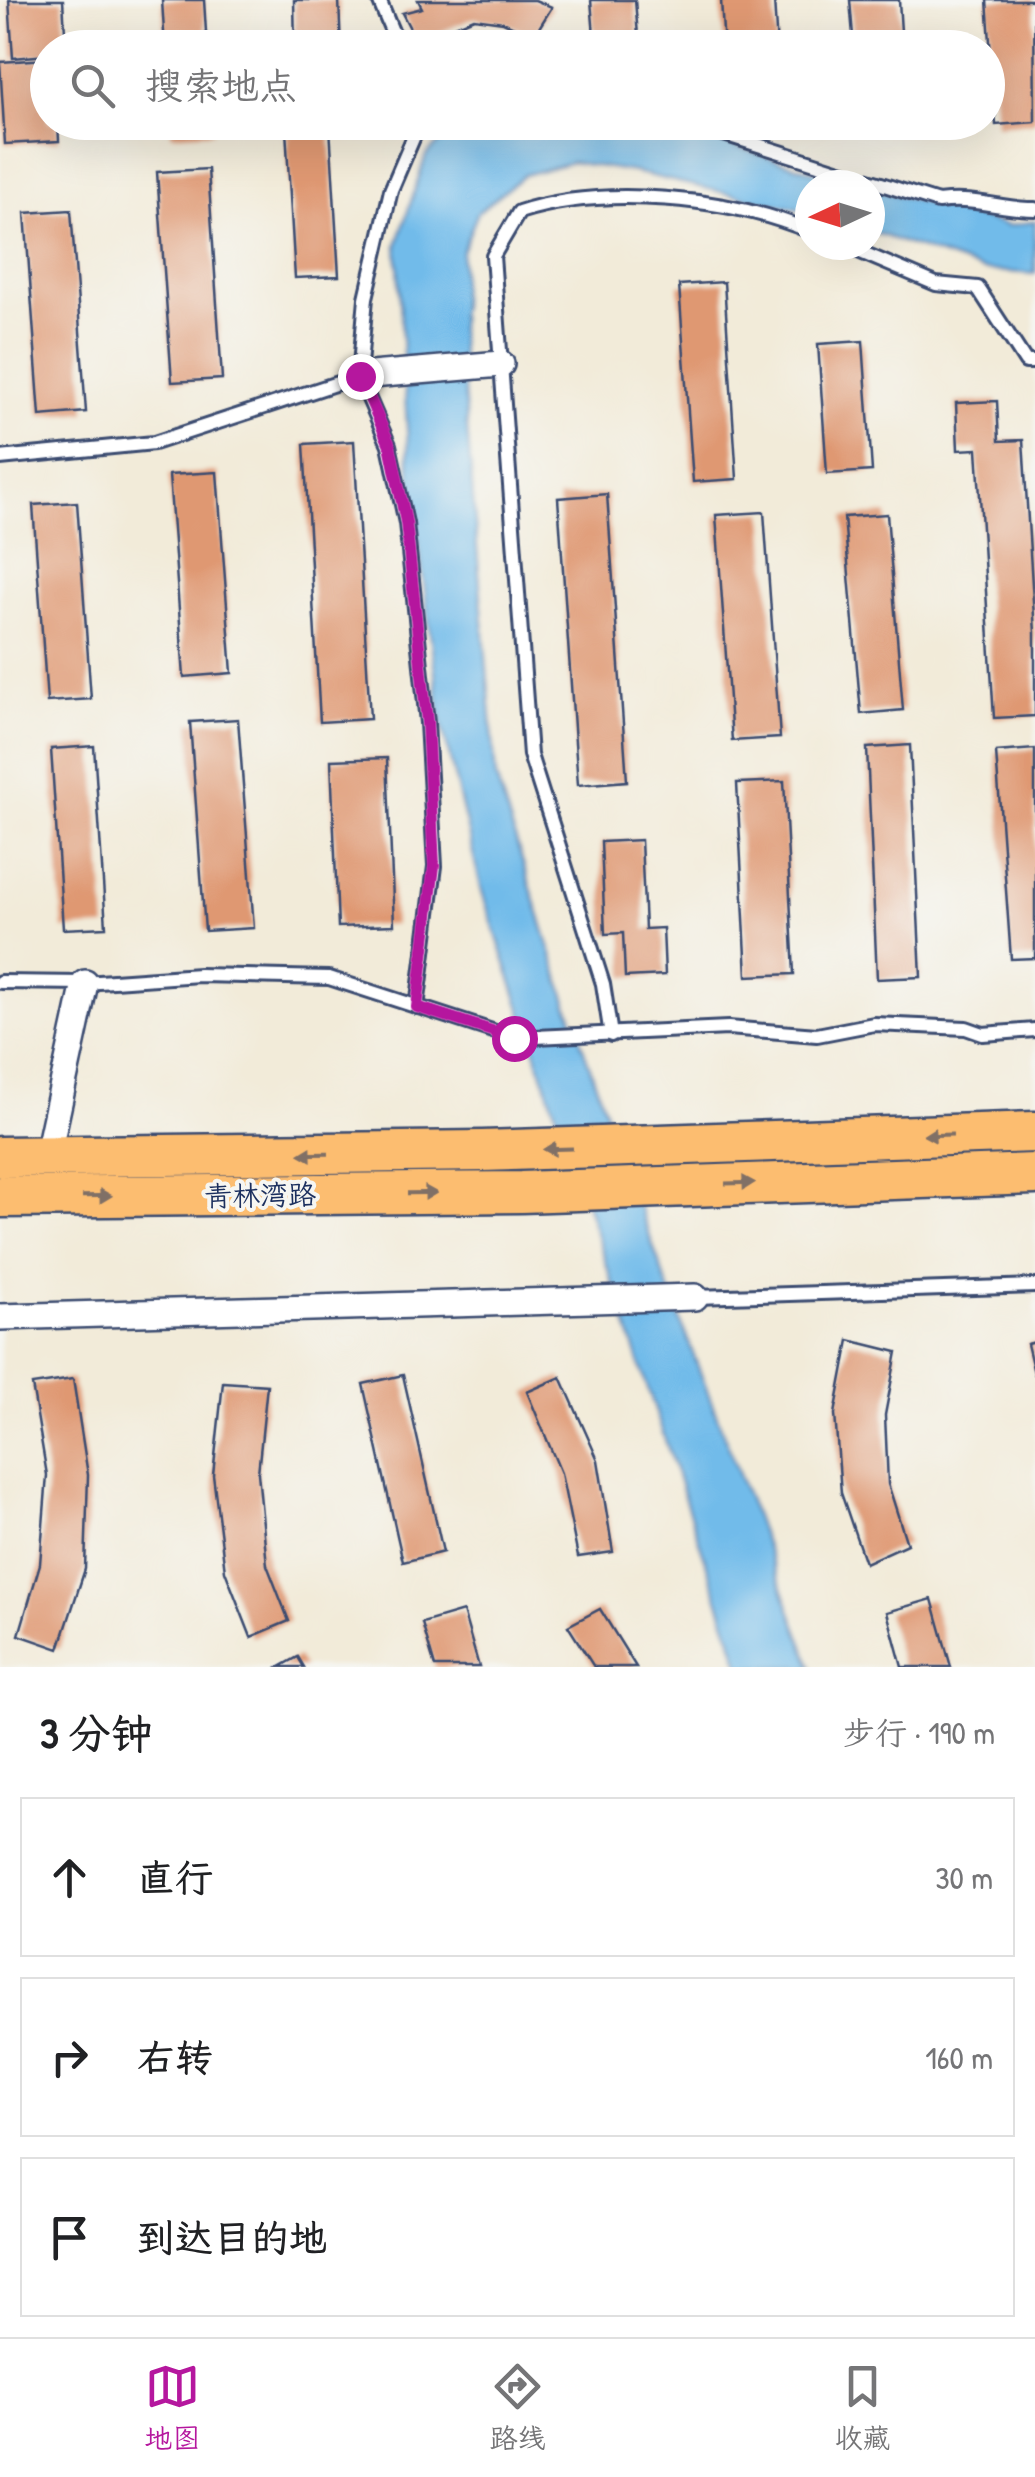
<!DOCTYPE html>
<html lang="zh">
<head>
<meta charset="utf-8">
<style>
  :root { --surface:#fff; --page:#f6f6f6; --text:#202124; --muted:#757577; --line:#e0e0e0; --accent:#b5179e }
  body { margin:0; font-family:"Patrick Hand","LXGW WenKai TC",sans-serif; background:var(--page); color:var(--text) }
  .compass { position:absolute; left:795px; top:170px; width:90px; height:90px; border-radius:50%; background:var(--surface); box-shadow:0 10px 40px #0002; rotate:266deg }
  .stop { position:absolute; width:30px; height:30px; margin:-22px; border:8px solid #b5179e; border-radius:50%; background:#fff }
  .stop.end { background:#b5179e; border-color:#fff; box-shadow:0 2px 10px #0008 }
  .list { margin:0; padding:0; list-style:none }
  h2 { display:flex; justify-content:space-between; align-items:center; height:130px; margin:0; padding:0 40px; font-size:42px }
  h2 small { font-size:32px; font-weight:400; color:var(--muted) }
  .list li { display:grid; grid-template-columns:65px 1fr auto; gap:30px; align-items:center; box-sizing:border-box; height:160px; margin:0 20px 20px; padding:0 20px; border:2px solid var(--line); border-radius:0px }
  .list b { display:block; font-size:38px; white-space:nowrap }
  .list em { font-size:32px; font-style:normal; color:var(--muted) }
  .icon { flex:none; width:55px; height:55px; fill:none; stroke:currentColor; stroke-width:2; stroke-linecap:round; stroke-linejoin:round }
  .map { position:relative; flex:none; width:1035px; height:1667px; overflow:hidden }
  .search { position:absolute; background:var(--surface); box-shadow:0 10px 40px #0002; left:30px; right:30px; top:30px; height:110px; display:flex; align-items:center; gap:25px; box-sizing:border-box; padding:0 35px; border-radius:55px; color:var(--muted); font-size:38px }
  .sheet { height:670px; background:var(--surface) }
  nav { display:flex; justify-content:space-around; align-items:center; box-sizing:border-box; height:140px; border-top:2px solid var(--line); background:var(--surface); font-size:28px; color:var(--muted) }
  nav a { display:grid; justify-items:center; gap:5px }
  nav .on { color:var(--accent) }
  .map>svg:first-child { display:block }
  .water { fill:#71bbea; stroke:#4675a4; stroke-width:2.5 }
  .building { fill:#df9872 }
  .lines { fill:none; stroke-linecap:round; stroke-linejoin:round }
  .lane-casing { stroke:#3b4b70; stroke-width:18 }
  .street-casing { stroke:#3b4b70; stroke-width:30 }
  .primary-casing { stroke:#3b4b70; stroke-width:45 }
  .lane { stroke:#fff; stroke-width:12 }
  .street { stroke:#fff; stroke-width:25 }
  .primary { stroke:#fcbd6f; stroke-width:40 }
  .oneway { fill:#806f66 }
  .route { stroke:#b5179e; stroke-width:12 }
  .labels { text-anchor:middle; stroke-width:8; stroke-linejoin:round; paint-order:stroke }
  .street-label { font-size:28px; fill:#1b2f5e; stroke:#f6f6f2 }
</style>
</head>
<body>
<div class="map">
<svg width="1035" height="1667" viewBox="0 0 1035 1667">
  <rect width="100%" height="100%" fill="#f6f6f2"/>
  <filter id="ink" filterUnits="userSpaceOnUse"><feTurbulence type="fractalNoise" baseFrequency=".01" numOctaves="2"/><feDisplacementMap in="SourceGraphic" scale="20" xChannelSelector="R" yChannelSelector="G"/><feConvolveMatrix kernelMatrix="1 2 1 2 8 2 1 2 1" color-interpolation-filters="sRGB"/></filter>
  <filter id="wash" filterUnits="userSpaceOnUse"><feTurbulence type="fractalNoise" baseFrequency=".0048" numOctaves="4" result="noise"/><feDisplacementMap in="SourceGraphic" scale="40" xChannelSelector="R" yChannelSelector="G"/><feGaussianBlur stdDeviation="2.25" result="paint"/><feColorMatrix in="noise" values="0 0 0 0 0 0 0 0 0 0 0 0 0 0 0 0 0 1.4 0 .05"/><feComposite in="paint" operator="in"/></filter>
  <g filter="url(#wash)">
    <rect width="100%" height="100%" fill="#f2ebd9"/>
    <!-- water -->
    <g class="water">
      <polygon points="461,123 660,123 857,185 810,185 810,212 634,172 572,162 524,175 478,212 462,251 459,330 496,778 567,1002 664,1277 812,1667 741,1667 483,895 441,721 409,464 397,245 426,155"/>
      <polygon points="870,188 1009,226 1035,221 1035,274 983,270 870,231"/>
    </g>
    <g id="blocks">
      <!-- building -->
      <g class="building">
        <polygon points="9,0 63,0 66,48 48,48 48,55 13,58"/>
        <polygon points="162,0 204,0 207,48 165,48"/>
        <polygon points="294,0 339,0 341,48 295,48"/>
        <polygon points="418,0 535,0 552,7 534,36 503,22 474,18 417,42 402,13 422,8"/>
        <polygon points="591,0 635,0 639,47 595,48"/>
        <polygon points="721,0 774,0 777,48 724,48"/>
        <polygon points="850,0 899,0 902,48 854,48"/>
        <polygon points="987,0 1034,0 1035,122 996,125"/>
        <polygon points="48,59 48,122 58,122 59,141 5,144 0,62"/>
        <polygon points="170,122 212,122 213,132 171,135"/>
        <polygon points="860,122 910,122 910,125 861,129"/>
        <polygon points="330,127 339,276 295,278 286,130"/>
        <polygon points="208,169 222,379 172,382 157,172"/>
        <polygon points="71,210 86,412 40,416 25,213"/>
        <polygon points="724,282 737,479 693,482 679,285"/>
        <polygon points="863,341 872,471 827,474 818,344"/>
        <polygon points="997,401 999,441 1023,440 1035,633 1035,716 994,718 977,449 958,450 956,403"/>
        <polygon points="354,441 370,719 320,722 304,444"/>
        <polygon points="217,472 232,673 184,677 169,475"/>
        <polygon points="607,494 627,781 578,785 558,498"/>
        <polygon points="77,502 91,699 47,702 33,505"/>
        <polygon points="764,512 780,738 732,741 716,515"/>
        <polygon points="887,514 903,710 861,714 844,517"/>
        <polygon points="238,719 254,928 205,931 190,722"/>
        <polygon points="910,745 921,977 877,979 867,748"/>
        <polygon points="94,746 106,927 63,929 51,749"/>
        <polygon points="1035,749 1035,958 1011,959 996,752"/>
        <polygon points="387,758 394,925 338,927 331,760"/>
        <polygon points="784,781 794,974 747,976 737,783"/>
        <polygon points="641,840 645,929 663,928 665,975 625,977 623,933 605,934 601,842"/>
        <polygon points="849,1340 897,1352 885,1415 888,1484 907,1544 865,1563 841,1493 835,1414"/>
        <polygon points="1035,1342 1035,1372 1034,1373 1027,1344"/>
        <polygon points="403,1375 443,1552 403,1562 363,1384"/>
        <polygon points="561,1377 598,1460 613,1552 578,1557 561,1473 527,1392"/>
        <polygon points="73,1379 88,1475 85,1569 59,1649 19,1635 40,1564 47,1475 32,1385"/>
        <polygon points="223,1382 267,1385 258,1473 267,1565 289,1621 251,1637 225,1571 213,1475"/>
        <polygon points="932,1599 951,1667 902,1667 887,1612"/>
        <polygon points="600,1609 636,1667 594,1667 568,1626"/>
        <polygon points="463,1611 479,1667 435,1667 422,1623"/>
        <polygon points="298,1657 304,1667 280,1667"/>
      </g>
    </g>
  </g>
  <g filter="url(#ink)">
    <use href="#blocks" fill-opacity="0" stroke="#3b4b70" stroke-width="2.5"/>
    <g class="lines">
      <!-- lane casing -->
      <g class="lane-casing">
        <g id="lane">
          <polyline points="379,0 399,48"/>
          <path d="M 686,122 L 938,202 C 978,197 997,209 1035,209"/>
          <polyline points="844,245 936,284 978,288 1026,362 1035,362"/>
          <polyline points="0,458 154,443 359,376"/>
          <polyline points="0,982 85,983 199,975 329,978 514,1038 728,1028 817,1035 874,1024 966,1028 983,1034 1035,1030"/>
          <polyline points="417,1007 435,866 427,723 406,523 389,445 359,376 366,298 391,190 420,122"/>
          <path d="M 611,1035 L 603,984 L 530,755 L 493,256 L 519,212 C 603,185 729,197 810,231"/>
          <polyline points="695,1297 1035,1286"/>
        </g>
      </g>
      <!-- street casing -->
      <g class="street-casing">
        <g id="street">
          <polyline points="359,376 501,364"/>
          <polyline points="47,1158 85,983"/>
          <polyline points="0,1317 695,1297"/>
        </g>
      </g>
      <!-- primary casing -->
      <g class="primary-casing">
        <g id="primary">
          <polyline points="0,1157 482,1151 1035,1132"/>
          <polyline points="0,1197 521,1192 1035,1174"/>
        </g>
      </g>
      <!-- lane -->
      <use href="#lane" class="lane"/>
      <!-- street -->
      <use href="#street" class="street"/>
      <!-- primary -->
      <use href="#primary" class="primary"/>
    </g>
    <!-- one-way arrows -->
    <defs><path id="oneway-solid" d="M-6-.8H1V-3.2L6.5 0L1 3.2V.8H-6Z" transform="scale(2.5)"/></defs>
    <g class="oneway">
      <use href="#oneway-solid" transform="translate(938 1135) rotate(178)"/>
      <use href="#oneway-solid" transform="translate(558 1149) rotate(178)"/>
      <use href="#oneway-solid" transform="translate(314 1154) rotate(179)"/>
      <use href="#oneway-solid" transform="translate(740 1183) rotate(-2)"/>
      <use href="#oneway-solid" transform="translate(422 1193) rotate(-1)"/>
      <use href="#oneway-solid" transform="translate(97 1196) rotate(-1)"/>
    </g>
  </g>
  <g class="lines" filter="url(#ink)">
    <!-- route -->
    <polyline class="route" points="360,376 390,445 406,522 427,722 434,866 417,1007 514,1038"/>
  </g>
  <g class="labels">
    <!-- street labels -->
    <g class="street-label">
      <text transform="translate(260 1195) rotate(-1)" y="10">青林湾路</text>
    </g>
  </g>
</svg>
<svg class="compass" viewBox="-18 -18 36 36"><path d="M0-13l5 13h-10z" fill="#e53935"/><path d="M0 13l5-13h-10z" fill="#757577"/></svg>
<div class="stop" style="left:514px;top:1038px"></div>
<div class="stop end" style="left:360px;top:376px"></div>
<div class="search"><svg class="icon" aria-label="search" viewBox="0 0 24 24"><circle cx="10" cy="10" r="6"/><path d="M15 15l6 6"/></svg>搜索地点</div>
</div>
<section class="sheet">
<h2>3 分钟<small>步行 · 190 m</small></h2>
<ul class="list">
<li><svg class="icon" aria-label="ahead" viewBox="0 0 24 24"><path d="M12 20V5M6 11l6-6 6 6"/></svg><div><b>直行</b></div><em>30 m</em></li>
<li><svg class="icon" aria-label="right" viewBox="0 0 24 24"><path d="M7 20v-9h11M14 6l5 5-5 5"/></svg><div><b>右转</b></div><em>160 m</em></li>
<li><svg class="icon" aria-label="arrive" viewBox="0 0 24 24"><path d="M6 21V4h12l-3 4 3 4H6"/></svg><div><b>到达目的地</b></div></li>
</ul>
</section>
<nav>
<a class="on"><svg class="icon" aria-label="map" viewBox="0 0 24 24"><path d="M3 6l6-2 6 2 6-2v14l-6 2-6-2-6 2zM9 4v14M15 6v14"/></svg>地图</a>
<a><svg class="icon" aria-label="directions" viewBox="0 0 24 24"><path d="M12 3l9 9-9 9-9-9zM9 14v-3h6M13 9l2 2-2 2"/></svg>路线</a>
<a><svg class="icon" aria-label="saved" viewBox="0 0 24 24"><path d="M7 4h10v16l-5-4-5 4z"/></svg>收藏</a>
</nav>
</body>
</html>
